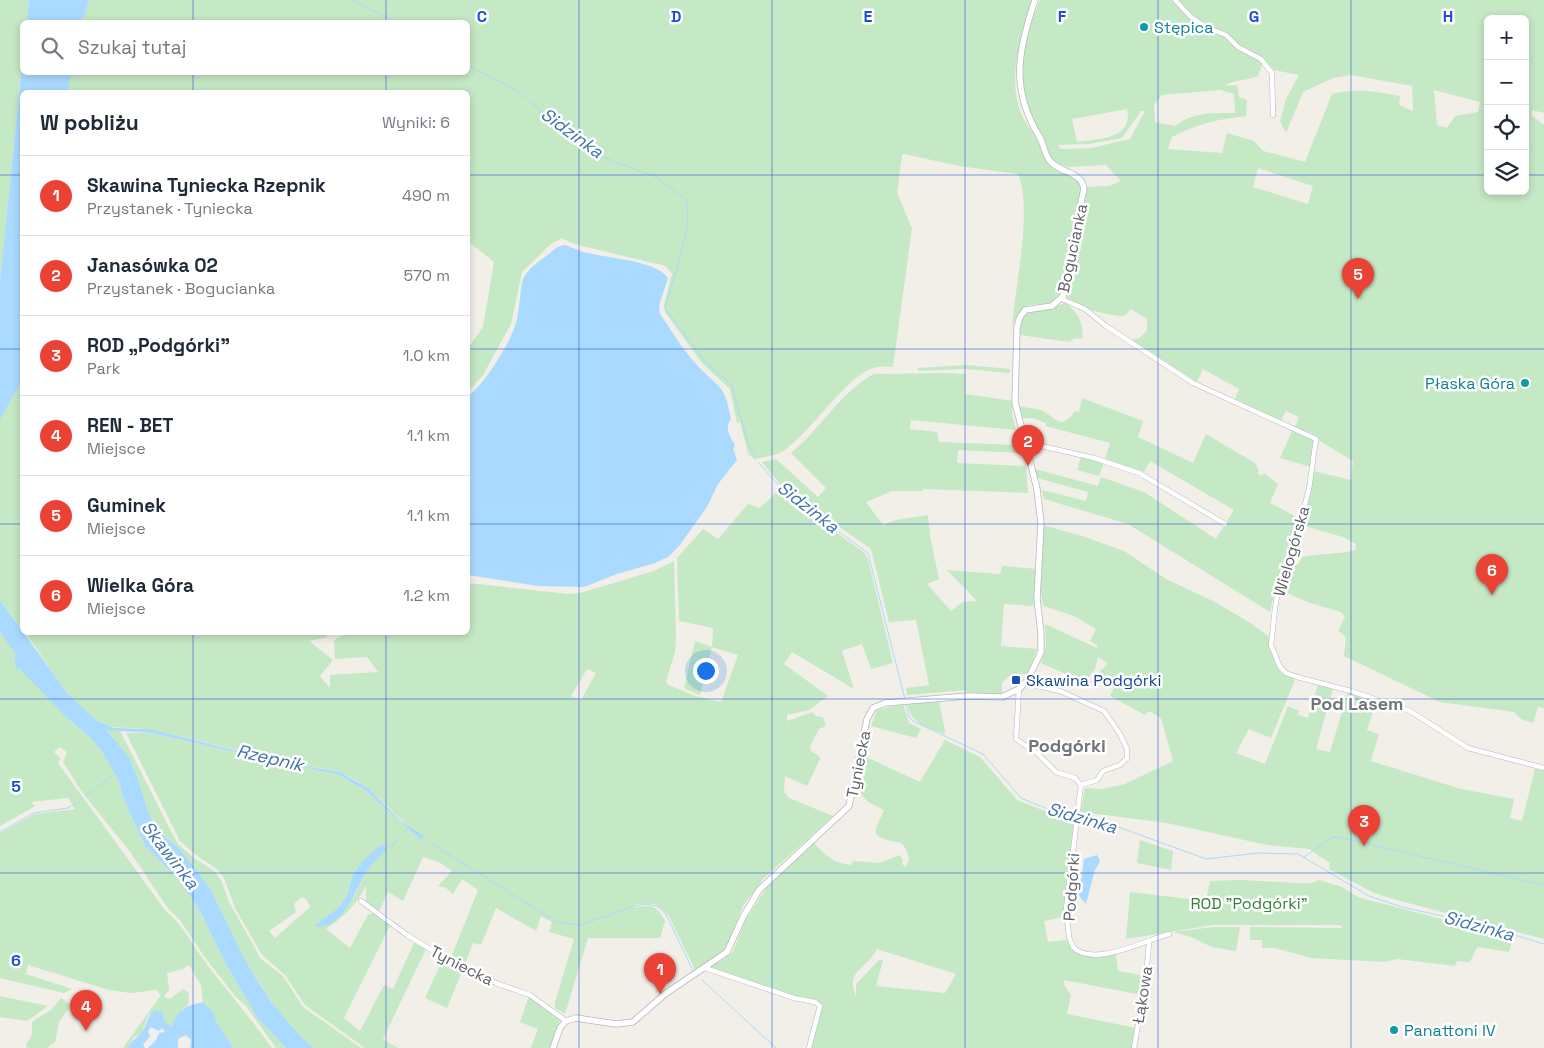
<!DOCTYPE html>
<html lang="pl">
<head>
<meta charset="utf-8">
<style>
  :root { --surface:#fff; --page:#f2f2f3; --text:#1f2937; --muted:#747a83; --line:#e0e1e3; --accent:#ea4335 }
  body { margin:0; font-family:"Space Grotesk",sans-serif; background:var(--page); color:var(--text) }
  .controls { position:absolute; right:15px; top:15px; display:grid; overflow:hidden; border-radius:8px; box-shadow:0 2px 8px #0003 }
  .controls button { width:45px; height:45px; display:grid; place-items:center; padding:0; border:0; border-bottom:1px solid var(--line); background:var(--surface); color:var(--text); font:25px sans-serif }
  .you { position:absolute; left:705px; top:670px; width:18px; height:18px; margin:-12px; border:4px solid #fff; border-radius:50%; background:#1a73e8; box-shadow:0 0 0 8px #1a73e833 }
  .badge { display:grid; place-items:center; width:32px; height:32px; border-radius:50%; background:var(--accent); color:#fff; font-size:16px; font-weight:700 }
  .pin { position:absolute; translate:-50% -41px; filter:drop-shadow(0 1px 2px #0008) }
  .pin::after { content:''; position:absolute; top:26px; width:18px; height:15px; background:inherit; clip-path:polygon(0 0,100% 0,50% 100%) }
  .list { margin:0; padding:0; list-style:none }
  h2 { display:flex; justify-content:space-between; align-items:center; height:65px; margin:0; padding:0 20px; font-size:21px }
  h2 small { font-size:16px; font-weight:400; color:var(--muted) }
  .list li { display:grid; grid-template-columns:32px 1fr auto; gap:15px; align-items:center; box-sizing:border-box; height:80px; padding:0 20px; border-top:1px solid var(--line) }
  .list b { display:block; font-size:19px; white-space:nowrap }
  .list p { margin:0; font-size:16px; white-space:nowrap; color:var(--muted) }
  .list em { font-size:16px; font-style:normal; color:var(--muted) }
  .icon { flex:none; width:28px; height:28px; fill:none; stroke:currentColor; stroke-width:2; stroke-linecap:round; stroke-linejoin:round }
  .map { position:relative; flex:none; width:1544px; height:1048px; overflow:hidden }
  .search { position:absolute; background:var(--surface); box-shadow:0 2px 8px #0003; left:20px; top:20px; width:450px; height:55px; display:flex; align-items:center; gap:12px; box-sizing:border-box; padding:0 18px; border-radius:8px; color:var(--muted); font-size:19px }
  .panel { position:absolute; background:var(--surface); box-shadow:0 2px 8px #0003; left:20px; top:90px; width:450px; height:545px; border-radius:8px }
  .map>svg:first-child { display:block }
  .green { fill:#c5e8c5; fill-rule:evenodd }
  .water { fill:#aadaff }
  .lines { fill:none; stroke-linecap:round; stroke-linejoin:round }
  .stream { stroke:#aadaff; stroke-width:1 }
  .minor-casing { stroke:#b5b8bc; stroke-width:5.5 }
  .tertiary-casing { stroke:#b5b8bc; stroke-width:7 }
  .minor { stroke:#fff; stroke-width:4.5 }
  .tertiary { stroke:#fff; stroke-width:5.5 }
  .grid { fill:none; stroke:#1d4ed8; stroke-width:1; stroke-opacity:0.55 }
  .culture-dot { fill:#0f9aa8; stroke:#fff; stroke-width:2 }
  .transit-dot { fill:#1a4fb4; stroke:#fff; stroke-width:2 }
  .labels { text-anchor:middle; stroke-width:5; stroke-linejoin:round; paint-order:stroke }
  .culture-label { font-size:16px; fill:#0d838f; stroke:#fff; text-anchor:start }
  .street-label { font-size:16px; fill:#5f6368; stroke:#fff }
  .transit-label { font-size:16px; fill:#164399; stroke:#fff; text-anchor:start }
  .park-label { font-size:16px; fill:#348238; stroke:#fff }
  .water-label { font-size:18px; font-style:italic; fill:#4174aa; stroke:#fff }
  .neighbourhood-label { font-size:18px; font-weight:bold; fill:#70757a; stroke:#fff }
  .grid-label { font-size:16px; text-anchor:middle; font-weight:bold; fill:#1d4ed8; stroke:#fff; stroke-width:5; stroke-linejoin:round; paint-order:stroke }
</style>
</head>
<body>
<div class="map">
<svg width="1544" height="1048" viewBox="0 0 1544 1048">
  <rect width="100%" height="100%" fill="#f1efe8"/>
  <!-- green -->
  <g class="green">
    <polygon points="0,0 29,0 27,22 22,22 22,66 0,280"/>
    <path d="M 89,0 L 1033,0 C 1021,37 1006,78 1022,116 C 1026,125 1034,133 1039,141 C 1045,150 1045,161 1054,168 C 1060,173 1070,175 1078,180 L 1081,190 L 1065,256 L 1059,297 L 1052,303 L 1028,305 L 1018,314 L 1012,327 C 1015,287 1033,209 1018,174 L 959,166 L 904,154 L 902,155 L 897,193 L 912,228 L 893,367 C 888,367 883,366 878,367 C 849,370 811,434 783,451 C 776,456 763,457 754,459 L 748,453 L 740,422 L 737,423 L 730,389 L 702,363 L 665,312 L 664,305 L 672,274 L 666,266 L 574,244 L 562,238 L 551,244 L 522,272 L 511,324 L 483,375 L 468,392 L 468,348 L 483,327 L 494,262 L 468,241 L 468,92 L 68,92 L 71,73 L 468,72 L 468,22 L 78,22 L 84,17 Z"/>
    <path d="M 1040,0 L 1173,0 C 1184,19 1205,30 1225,36 L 1190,13 L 1179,0 L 1544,0 L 1544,113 L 1532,110 L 1532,116 L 1544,125 L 1544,708 L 1538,707 L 1533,723 L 1521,719 L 1514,712 L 1440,702 L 1344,656 L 1346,637 L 1338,631 L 1345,617 L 1341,612 L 1310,603 L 1280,590 L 1288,561 L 1298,565 L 1302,557 C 1320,553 1337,555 1355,550 L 1356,544 L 1343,537 L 1301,525 L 1311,493 L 1313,471 L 1351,480 L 1353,461 L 1320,441 L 1317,436 L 1295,427 L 1299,417 L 1286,411 L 1281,421 L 1235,399 L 1239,389 L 1203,369 L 1197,382 L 1131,340 L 1139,338 L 1147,331 L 1147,319 L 1131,309 L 1124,316 C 1103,315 1086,309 1067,299 L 1072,252 L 1087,187 L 1109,186 L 1121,181 L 1106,165 L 1067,167 L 1057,163 L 1051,158 L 1045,140 L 1028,114 L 1020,75 L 1026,35 ZM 1488,19 L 1525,19 L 1525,191 L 1488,191 ZM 1269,64 L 1274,70 L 1299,75 L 1286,99 L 1280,121 L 1286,133 L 1303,92 L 1333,78 L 1351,75 L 1412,86 L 1413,111 L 1399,105 L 1400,96 C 1375,91 1356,88 1332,94 L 1305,162 L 1263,151 L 1254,141 L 1227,133 L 1222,153 L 1168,149 L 1172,137 C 1196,124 1219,119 1246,116 L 1247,100 L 1239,97 L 1237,85 L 1225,86 C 1233,79 1248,81 1258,76 L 1262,65 ZM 1220,90 L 1234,94 L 1235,113 C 1213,113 1192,112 1175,126 L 1155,122 L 1154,105 L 1162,95 ZM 1434,90 L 1480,102 L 1478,112 L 1455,116 L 1447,128 L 1437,125 ZM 1127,109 C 1134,139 1099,139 1077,142 L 1072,119 ZM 1141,111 L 1145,111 L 1130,139 L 1091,148 L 1060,149 L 1058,145 L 1089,144 L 1122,138 ZM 1258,168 L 1313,186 L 1308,204 L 1253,187 Z"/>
    <path d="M 1065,303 C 1077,310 1085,325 1082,339 L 1075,338 L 1069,342 L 1020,335 C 1021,307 1029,314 1050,309 C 1055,308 1059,304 1065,303 Z"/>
    <polygon points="966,365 1010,369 1009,373 965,369 918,371 918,368"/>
    <path d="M 950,373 L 966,374 L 965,394 L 1013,401 L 1012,414 L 1016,430 L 911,420 L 910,429 L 937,432 L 939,442 L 1019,445 L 1022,453 L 958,450 L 957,463 L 1026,466 L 1028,493 L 923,489 L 923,491 L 892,491 L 866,502 L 883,525 L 896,520 L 928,515 L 930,536 L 939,579 L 927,584 L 951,611 L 963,602 L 977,601 L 947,570 L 1000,574 L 1002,566 L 1038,569 L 1033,606 L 1004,604 L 1001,646 L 1037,649 L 1028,674 L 1011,674 L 1002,683 L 1002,694 L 966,692 L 966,690 L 907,695 L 906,688 L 929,685 L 916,620 L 889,622 L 871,549 L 782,487 L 762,462 L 776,459 L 818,497 L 826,488 L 791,453 C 821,429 840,392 874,374 Z"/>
    <polygon points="22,380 22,629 0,600 0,420"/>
    <path d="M 1082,398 L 1143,421 L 1138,437 L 1193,463 L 1206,434 L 1255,463 L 1259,471 L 1257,473 L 1262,476 L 1264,473 L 1278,484 L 1270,503 L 1299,518 L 1279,572 L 1270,612 L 1128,524 L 1044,499 L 1042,490 L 1086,501 L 1088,492 L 1037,478 L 1035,469 L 1098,486 L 1101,477 L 1144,492 L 1216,539 L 1234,510 L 1150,461 L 1144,472 L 1105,459 L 1110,443 L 1046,426 L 1046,423 L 1033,418 L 1021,418 L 1019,406 C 1026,408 1037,408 1043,411 C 1058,419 1060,431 1075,411 L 1079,412 Z"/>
    <polygon points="1293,429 1312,437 1315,444 1311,467 1280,458"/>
    <polygon points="1081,457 1104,463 1099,476 1077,470"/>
    <path d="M 778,491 L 865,553 L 868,559 L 893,663 L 871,669 L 862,644 L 842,651 L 854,689 L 792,652 L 784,664 L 828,696 L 809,710 L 787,715 L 787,721 L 813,712 L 816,716 L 823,717 L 826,726 L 819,729 L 810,746 L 811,751 L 819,756 L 820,759 L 807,786 L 785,776 L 784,792 L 789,798 L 833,816 L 764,878 L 743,906 L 729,942 L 722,953 L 695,970 L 668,914 L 655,904 L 637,904 L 633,908 C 650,904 657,905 665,921 L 660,938 L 588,938 L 565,1014 L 555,1008 L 555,1002 L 574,939 L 549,932 L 552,922 L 541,916 L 536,931 L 496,908 L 481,945 L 473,943 L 464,967 L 450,960 L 478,890 L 462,879 L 453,894 L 445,887 L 438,886 L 452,871 L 439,862 L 423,857 L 403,901 L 388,892 L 379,911 L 366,903 L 366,885 C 357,905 343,917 326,929 L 350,948 L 368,915 L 375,912 L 390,926 L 344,1018 L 360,1031 L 384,985 L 393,989 L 414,943 L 426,949 L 383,1039 L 398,1048 L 365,1048 L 305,1005 L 285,975 L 262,955 L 236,910 L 224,878 L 217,869 L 196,855 L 180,841 L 126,733 L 151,733 L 339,775 L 365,790 L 421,840 L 423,836 C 393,819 376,786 343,774 C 327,768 308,767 291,763 C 244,752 198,740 151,730 C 133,725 113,733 96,720 C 63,696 49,663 25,633 L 322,633 L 328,637 L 309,641 L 333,660 L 320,676 L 330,688 L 330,675 L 378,672 L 367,657 L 335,659 L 334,640 L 346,633 L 468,632 L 468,583 L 568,594 L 580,593 L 654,571 L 674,561 L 676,636 L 675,652 L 666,681 L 668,685 L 695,696 L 721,702 L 738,655 L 712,647 L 700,695 L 684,688 L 695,641 L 712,647 L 713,628 L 679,621 L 677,558 L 703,529 L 718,539 L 748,504 L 760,508 ZM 587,669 L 596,673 L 581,700 L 571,696 ZM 380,845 L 354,897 L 316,927 L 316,924 L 338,908 L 347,896 L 352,876 ZM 302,897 L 307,900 L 310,907 L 275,938 L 269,931 L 296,912 L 294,904 Z"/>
    <polygon points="1043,525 1085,537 1124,551 1166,579 1215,602 1252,624 1269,637 1275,664 1281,673 1294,678 1294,682 1271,738 1249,729 1236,753 1265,764 1288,706 1299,711 1298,715 1308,718 1318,684 1333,688 1316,749 1330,752 1348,692 1376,702 1367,730 1379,734 1371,761 1461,789 1514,799 1510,818 1522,821 1535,769 1544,769 1544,939 1393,899 1374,893 1329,869 1330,863 1309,849 1267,845 1167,823 1081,812 1085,788 1102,789 1125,784 1173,761 1161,718 1149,711 1145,715 1110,696 1114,688 1096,676 1108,663 1098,657 1095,669 1084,682 1041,663 1046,644 1045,624 1097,648 1098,646 1090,641 1096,629 1074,616 1043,606 1041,591"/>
    <path d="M 0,632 L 67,718 L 90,737 L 103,753 L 119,781 L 122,795 L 145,846 L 178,879 L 200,911 L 226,964 L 257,1017 L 286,1048 L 276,1048 L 246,1006 L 235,996 L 204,956 L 180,920 L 167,907 L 131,853 L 82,792 L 63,762 L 67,752 L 60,747 L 54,752 L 61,759 L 58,763 L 165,910 C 182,924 191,942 203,959 C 225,989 250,1017 272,1048 L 234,1048 L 216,1022 L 214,1013 L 203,1002 L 201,985 L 189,965 L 183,969 L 167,973 L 169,989 L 164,997 L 170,999 L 183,989 L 189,993 L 188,1005 L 182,1009 L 172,1027 L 149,1014 L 141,1034 L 133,1038 L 128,1048 L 123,1048 L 161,995 L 156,990 L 131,993 L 109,990 L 28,965 L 26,974 L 72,989 L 64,993 L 0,978 L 0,833 L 35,814 L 75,809 L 68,798 L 31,802 L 35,806 L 0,826 Z"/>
    <path d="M 939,701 L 945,731 L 944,734 C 925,726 912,725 907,704 Z"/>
    <polygon points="903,704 909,723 921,729 916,738 871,726 877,710"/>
    <polygon points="107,729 120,731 173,835 178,844 194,858 214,871 221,880 229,902 261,959 283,976 303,1007 361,1048 314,1048 302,1038 272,1003 244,958 210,888 180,849 159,832 148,812 138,779 129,759"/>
    <path d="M 945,740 L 980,757 L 1017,800 L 1062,818 L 1075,820 L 1071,844 L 1063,917 L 1044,921 L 1048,942 L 1066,940 L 1075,953 L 1080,954 L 1116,954 L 1118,971 L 1146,976 L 1142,995 L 1064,980 L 1064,985 L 1071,995 L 1067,1014 L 1136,1028 L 1132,1048 L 810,1048 L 820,1005 L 818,1000 L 792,997 L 707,968 L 723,960 L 733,952 L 745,921 L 767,887 L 814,843 C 825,855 833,863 850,865 L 854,861 L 879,863 L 900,855 L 903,860 L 902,864 L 906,867 L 909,859 C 905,833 889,847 876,834 L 876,828 L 884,810 L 868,802 L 858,791 L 864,756 L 920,782 ZM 877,949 L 956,974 L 945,993 L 876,986 L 883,960 L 879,960 L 856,984 L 856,997 C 845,969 866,971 877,949 Z"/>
    <polygon points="1140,840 1173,851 1171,870 1137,863"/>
    <polygon points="1241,880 1298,883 1312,883 1319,880 1342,887 1358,897 1513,938 1509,952 1477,947 1470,962 1457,961 1455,966 1397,959 1384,962 1311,958 1275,948 1262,948 1262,940 1250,940 1250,927 1342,928 1340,925 1213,925 1126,939 1130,892 1206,901 1210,881"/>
    <polygon points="1213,927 1240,927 1236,951 1212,947 1191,937 1173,932"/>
    <polygon points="443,959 463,969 447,1008 425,998"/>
    <polygon points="0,996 48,1006 27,1021 0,1017"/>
    <polygon points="529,996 561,1017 550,1048 531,1048 538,1029 520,1022"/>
    <polygon points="61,998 71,1005 59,1022 55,1042 47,1048 27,1048 26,1045 32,1035 32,1022 52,1009"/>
  </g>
  <!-- water -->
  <g class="water">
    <polygon points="29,0 89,0 84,17 78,22 27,22"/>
    <polygon points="22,66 22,72 71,73 68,92 22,92 22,380 0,420 0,280"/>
    <path d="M 565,245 C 571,247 577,250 583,252 C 604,258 656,260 668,278 L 659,306 L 660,314 C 671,330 683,350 697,365 C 720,390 724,382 731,419 C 723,429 732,438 735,446 L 733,448 L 737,460 L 718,484 L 707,507 L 679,546 L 668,557 L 655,563 L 617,574 L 584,587 L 538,586 L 468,575 L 468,396 C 485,384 513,339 517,319 C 525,281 513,279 549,254 C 555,249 557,246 565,245 Z"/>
    <polygon points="0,600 68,694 97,721 114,728 149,729 292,764 340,772 368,788 401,821 424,836 421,840 365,790 339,775 151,733 107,730 129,758 138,779 148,812 159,832 180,849 210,888 244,958 259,983 272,1003 302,1038 314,1048 286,1048 257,1017 226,964 200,911 178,879 145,846 122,795 119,781 103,753 90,737 67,718 15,664 15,653 0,632"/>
    <path d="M 380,845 L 385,845 L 386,850 C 380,857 372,863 367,871 C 355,890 344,928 316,927 L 316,924 L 338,908 L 347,896 L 352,876 L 362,862 Z"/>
    <polygon points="1097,855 1100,861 1095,870 1086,904 1079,896 1084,859"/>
    <path d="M 203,1002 L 214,1013 L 216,1022 L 234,1048 L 190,1048 L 191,1040 L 186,1035 L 178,1039 L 178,1048 L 148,1048 L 156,1040 L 159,1033 L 165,1032 L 162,1028 L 158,1031 L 151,1027 L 148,1031 L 150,1036 L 143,1045 L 145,1048 L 128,1048 C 133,1038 136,1040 141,1033 C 148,1025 146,1016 156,1010 L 162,1012 L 165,1022 L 172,1027 C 177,1009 186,1006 203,1002 Z"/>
  </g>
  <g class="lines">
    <!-- stream -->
    <g class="stream">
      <polyline points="352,0 396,22"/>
      <path d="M 468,66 L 513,88 L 595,154 L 656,177 L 686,199 C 694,226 672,281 665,308 L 706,363 L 731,384 L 748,443 L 756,459"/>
      <polyline points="759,463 785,493 868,553 905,699"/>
      <polyline points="17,664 17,672"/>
      <polyline points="905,702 909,717 913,721 983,754 1021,798 1062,815 1074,817"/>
      <polyline points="86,796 115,773"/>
      <polyline points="81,799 82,799"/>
      <polyline points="1078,816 1102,821 1206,859 1258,853 1298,854 1369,896 1402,907 1482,925 1544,944"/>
      <polyline points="0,832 34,813 68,808 76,803"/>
      <polyline points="403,834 407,829"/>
      <polyline points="432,844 557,922 580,925 635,906 645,904 657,906 666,914 693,971"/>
      <polyline points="386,847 393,845 398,839"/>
      <polyline points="1304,857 1331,838 1338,837 1544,885"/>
      <polyline points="702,980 776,1048"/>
    </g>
    <!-- minor casing -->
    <g class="minor-casing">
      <g id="minor">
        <polyline points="1175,0 1191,17 1206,27 1226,35 1238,47 1261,59 1272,73 1273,115"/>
        <polyline points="1062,299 1085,309 1106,326 1193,383 1316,439 1309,489 1299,527 1281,575 1275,608 1271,645 1280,667 1286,673 1297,677 1351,691 1410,711 1468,748 1544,768"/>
        <polyline points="1024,442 1094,458 1139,473 1225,524"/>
        <polyline points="1019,689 1016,739 1038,754 1056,772 1075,778 1081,785 1097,780 1103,771 1120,765 1127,758 1127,749 1120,734 1104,711 1060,691 1033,685 1027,681"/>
        <path d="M 1081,785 L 1066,909 L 1069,937 L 1073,947 C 1093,968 1146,940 1169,934"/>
        <polyline points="361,901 407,935 448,960 498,984 530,995 566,1021"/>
        <polyline points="705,968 794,998 815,1002 820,1006 809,1048"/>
        <polyline points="1134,1048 1146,978 1149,942"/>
      </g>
    </g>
    <!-- tertiary casing -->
    <g class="tertiary-casing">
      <path id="tertiary" d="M 553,1048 L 560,1028 L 566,1021 L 576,1018 L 616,1024 L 633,1022 L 665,994 L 727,952 L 743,917 L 759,890 L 849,806 L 867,719 L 873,708 L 885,703 L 967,696 L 1002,697 L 1019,689 L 1027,681 L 1041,652 L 1041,633 L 1037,599 L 1041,523 L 1037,489 L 1015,402 L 1017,327 L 1020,317 L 1025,310 L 1052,306 L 1063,296 L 1070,252 L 1084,189 C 1082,171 1059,173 1050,161 C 1044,154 1044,144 1039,136 C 1010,88 1018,51 1035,0"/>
    </g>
    <!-- minor -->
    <use href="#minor" class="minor"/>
    <!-- tertiary -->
    <use href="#tertiary" class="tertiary"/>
  </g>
  <!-- grid -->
  <path class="grid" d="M 193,0 L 193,22M 386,0 L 386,22M 579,0 L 579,1048M 772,0 L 772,1048M 965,0 L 965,1048M 1158,0 L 1158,1048M 1351,0 L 1351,1048M 193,72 L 193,92M 386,72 L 386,92M 0,175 L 22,175M 468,175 L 1488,175M 1525,175 L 1544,175M 0,349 L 22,349M 468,349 L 1544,349M 0,524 L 22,524M 468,524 L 1544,524M 193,632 L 193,1048M 386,632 L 386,1048M 0,699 L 1544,699M 0,873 L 1544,873"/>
  <!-- markers -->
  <g class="culture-dot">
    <circle cx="1144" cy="27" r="5"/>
    <circle cx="1525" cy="383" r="5"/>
    <circle cx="1394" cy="1030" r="5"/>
  </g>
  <rect class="transit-dot" x="1011" y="675" width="10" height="10" rx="2.5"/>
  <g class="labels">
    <!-- culture labels -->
    <g class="culture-label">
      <text x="1154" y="33">Stępica</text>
      <text x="1515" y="389" text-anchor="end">Płaska Góra</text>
      <text x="1404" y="1036">Panattoni IV</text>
    </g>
    <!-- street labels -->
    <g class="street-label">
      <text transform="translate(1072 248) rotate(-78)" y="6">Bogucianka</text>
      <text transform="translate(1291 551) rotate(-74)" y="6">Wielogórska</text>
      <text transform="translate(858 764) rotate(-79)" y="6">Tyniecka</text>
      <text transform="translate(1071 887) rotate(-86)" y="6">Podgórki</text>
      <text transform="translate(462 965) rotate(27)" y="6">Tyniecka</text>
      <text transform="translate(1142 995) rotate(-81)" y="6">Łąkowa</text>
    </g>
    <!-- transit labels -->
    <g class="transit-label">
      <text x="1026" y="686">Skawina Podgórki</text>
    </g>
    <!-- park labels -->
    <g class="park-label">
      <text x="1249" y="909">ROD "Podgórki"</text>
    </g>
    <!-- water labels -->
    <g class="water-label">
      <text transform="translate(572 133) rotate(36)" y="6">Sidzinka</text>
      <text transform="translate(808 507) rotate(38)" y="6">Sidzinka</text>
      <text transform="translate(270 758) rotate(13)" y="6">Rzepnik</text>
      <text transform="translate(1082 818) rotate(16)" y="6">Sidzinka</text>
      <text transform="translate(170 855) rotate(52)" y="6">Skawinka</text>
      <text transform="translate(1479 926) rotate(15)" y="6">Sidzinka</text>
    </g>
    <!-- neighbourhood labels -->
    <g class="neighbourhood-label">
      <text x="1357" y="710">Pod Lasem</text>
      <text x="1067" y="752">Podgórki</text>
    </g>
  </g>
  <g class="grid-label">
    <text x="482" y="22">C</text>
    <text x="676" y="22">D</text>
    <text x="868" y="22">E</text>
    <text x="1062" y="22">F</text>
    <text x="1254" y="22">G</text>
    <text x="1448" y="22">H</text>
    <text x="16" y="792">5</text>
    <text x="16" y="966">6</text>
  </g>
</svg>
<div class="controls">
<button>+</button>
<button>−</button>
<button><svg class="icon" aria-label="locate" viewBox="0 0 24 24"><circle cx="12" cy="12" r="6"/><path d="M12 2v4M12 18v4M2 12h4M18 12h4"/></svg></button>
<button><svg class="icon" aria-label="layers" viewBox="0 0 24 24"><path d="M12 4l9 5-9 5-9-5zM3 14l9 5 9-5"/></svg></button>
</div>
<div class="you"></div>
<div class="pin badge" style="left:660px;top:994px">1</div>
<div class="pin badge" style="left:1028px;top:466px">2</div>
<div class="pin badge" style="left:1364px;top:846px">3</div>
<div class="pin badge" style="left:86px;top:1031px">4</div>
<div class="pin badge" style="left:1358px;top:299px">5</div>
<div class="pin badge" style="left:1492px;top:595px">6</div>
<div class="search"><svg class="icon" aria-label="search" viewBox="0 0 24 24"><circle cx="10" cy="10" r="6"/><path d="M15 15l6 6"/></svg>Szukaj tutaj</div>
<section class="panel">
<h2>W pobliżu<small>Wyniki: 6</small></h2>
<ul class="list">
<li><span class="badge">1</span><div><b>Skawina Tyniecka Rzepnik</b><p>Przystanek · Tyniecka</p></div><em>490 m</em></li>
<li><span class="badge">2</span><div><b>Janasówka 02</b><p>Przystanek · Bogucianka</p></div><em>570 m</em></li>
<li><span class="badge">3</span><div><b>ROD „Podgórki”</b><p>Park</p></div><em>1.0 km</em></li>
<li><span class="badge">4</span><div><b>REN - BET</b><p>Miejsce</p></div><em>1.1 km</em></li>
<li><span class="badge">5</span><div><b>Guminek</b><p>Miejsce</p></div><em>1.1 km</em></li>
<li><span class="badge">6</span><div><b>Wielka Góra</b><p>Miejsce</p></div><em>1.2 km</em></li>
</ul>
</section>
</div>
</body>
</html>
